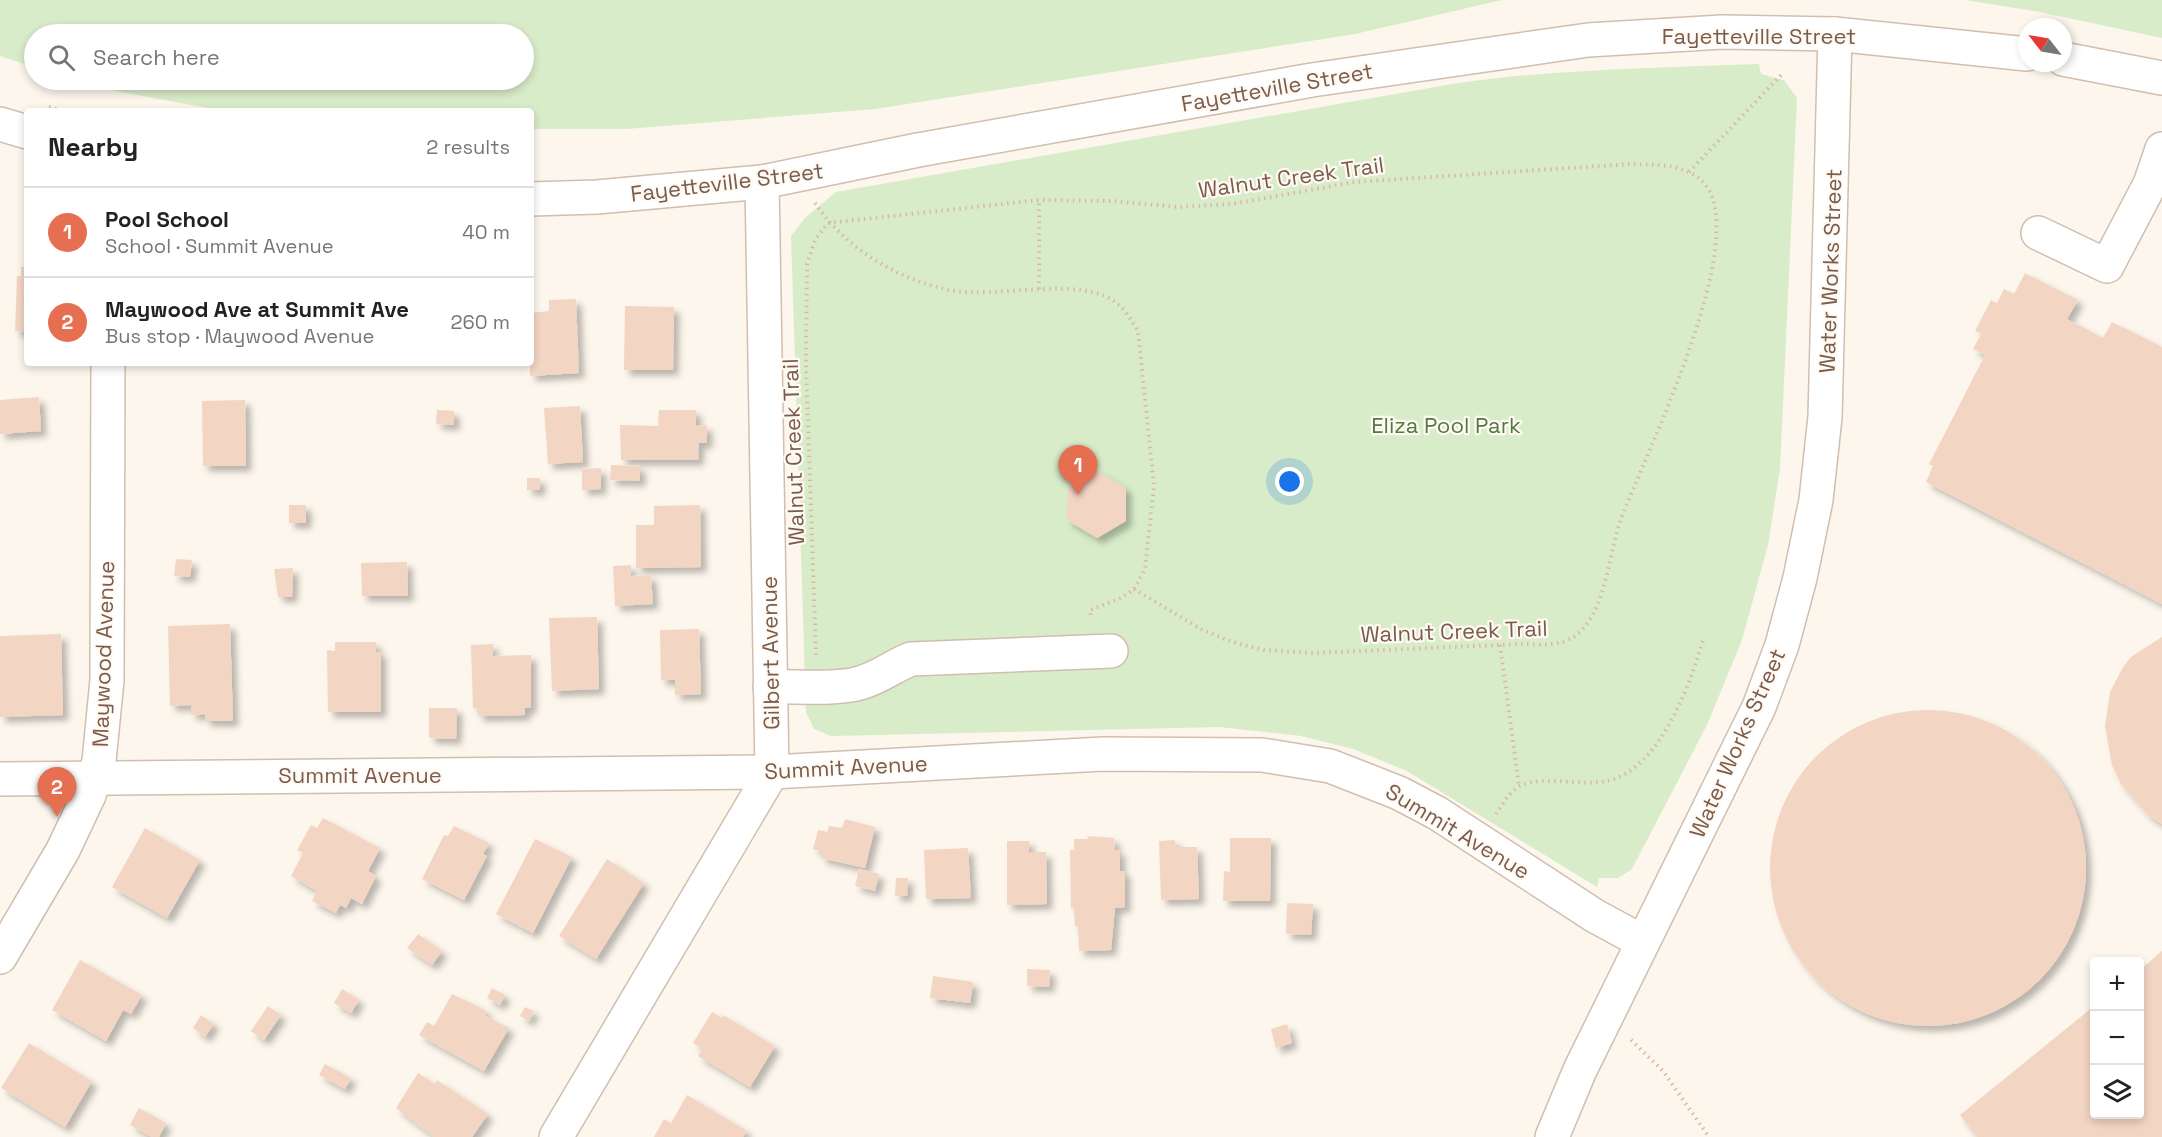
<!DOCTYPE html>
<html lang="en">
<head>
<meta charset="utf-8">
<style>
  :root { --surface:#fff; --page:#f6f6f6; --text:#222; --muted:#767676; --line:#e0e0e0; --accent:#e76f51 }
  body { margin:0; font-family:"Space Grotesk",sans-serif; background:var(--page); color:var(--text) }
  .controls { position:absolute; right:18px; bottom:18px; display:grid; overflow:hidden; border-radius:6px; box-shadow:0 3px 9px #0003 }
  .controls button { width:54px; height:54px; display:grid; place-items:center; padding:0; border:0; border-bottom:2px solid var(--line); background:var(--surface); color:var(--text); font:30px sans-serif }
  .compass { position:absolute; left:2018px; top:18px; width:54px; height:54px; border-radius:50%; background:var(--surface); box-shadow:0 3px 9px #0003; rotate:301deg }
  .you { position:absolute; left:1290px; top:482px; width:21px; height:21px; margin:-15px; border:4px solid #fff; border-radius:50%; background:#1a73e8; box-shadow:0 0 0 9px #1a73e833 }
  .badge { display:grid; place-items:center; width:39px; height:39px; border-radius:50%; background:var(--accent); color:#fff; font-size:20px; font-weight:700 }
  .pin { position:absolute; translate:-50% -50px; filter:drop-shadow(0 2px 3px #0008) }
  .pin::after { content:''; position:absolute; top:32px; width:21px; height:18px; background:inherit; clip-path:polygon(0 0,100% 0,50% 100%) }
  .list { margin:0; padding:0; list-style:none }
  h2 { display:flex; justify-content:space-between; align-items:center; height:78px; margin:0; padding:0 24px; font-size:26px }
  h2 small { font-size:20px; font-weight:400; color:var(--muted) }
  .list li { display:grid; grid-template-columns:39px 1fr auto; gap:18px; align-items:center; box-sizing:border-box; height:90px; padding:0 24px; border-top:2px solid var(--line) }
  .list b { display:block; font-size:22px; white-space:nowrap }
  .list p { margin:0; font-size:20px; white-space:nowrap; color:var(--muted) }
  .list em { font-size:20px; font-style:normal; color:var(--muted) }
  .icon { flex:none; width:33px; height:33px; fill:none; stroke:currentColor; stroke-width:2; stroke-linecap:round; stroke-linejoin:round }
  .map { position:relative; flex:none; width:2162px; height:1137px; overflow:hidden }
  .search { position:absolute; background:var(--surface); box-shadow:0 3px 9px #0003; left:24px; top:24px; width:510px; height:66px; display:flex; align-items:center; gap:15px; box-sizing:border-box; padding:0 21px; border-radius:33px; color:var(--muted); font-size:22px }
  .panel { position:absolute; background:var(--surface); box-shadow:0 3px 9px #0003; left:24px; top:108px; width:510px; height:258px; border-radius:6px }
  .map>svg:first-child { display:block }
  .green { fill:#d8ecc9 }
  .building { fill:#f3d5c3; filter:url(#shadow) }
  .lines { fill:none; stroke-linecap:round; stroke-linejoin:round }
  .minor-casing { stroke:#d1beb0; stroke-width:36 }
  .path { stroke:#d9b8a5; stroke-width:4; stroke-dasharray:1.5 4.5; stroke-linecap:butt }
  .minor { stroke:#fff; stroke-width:33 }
  .labels { text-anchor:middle; stroke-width:4.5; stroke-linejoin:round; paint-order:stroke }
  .street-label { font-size:22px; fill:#7a5c4d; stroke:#fffaf3 }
  .park-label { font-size:22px; fill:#537a41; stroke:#fffaf3 }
</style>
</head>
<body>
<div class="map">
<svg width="2162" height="1137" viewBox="0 0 2162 1137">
  <defs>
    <filter id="shadow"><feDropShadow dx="5.5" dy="5.5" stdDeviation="3" flood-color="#0004"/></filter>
  </defs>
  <rect width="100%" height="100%" fill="#fdf6ec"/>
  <!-- green -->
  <g class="green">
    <polygon points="0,0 1502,0 1355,34 875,109 626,129 531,129 531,111 224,111 110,90 76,80 524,80 524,34 34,34 34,67 0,56"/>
    <polygon points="1965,0 2162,0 2162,38 2040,12"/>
    <path d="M 1759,64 L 1761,74 L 1784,80 L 1797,98 L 1780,469 L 1768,545 L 1742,640 L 1707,725 L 1632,869 L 1618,878 L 1599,878 L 1597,887 L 1407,771 L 1353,749 L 1301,736 L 1219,727 L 831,736 L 814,729 L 806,712 L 791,236 L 805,218 L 836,192 L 1458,83 C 1558,69 1658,68 1759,64 Z"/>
  </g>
  <!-- building -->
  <g class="building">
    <polygon points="21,267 27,267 27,332 15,331 17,276 21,276"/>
    <polygon points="2025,273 2078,300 2067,319 2103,338 2112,322 2162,347 2162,604 1926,482 1933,466 1929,464 1985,355 1973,349 1981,334 1975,331 1991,300 1997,303 2004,289 2014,294"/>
    <polygon points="576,299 579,373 530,376 531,313 549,311 549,300"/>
    <polygon points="625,306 674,307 673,370 624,370"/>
    <polygon points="39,397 41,431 0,434 0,400"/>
    <polygon points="245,400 246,466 203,466 202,401"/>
    <polygon points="580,406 583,462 548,464 544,408"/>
    <polygon points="437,410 454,411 454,425 436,424"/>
    <polygon points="659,410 696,410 696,426 707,425 707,443 699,443 698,460 621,460 620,425 658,426"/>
    <polygon points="611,465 640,466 640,481 610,480"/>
    <polygon points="601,468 601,489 582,490 582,469"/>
    <polygon points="1097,471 1126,488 1126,521 1097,538 1067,520 1068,487"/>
    <rect x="527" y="478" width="13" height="12"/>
    <rect x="289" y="505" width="17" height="18"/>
    <polygon points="700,505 701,567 636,568 636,525 654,525 654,506"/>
    <polygon points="176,559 192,560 190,577 174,576"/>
    <polygon points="407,562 408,596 362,596 361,563"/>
    <polygon points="631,565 631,576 651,575 653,604 615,606 613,566"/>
    <polygon points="293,568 292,597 278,597 274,569"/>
    <polygon points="597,617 599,689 552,691 549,618"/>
    <polygon points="230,624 233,721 205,721 205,714 191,715 191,705 170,706 168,626"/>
    <polygon points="699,629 701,694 675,695 675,680 661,680 660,630"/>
    <polygon points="61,634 63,715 0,717 0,636"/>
    <polygon points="2162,637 2162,824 2148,815 2121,784 2112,765 2105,726 2110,692 2123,667 2132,656"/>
    <polygon points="335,642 376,642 376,652 381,652 381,712 328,712 327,650 335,651"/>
    <polygon points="493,644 493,656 531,655 531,708 525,708 525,715 478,716 478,708 473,708 471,645"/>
    <polygon points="429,708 457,708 456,739 429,738"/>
    <circle cx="1928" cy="868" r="158"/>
    <polygon points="323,818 380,848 368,871 376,876 362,904 351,898 346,908 340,905 336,913 312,901 317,891 291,876 303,853 297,850 311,825 317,828"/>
    <polygon points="845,819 875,827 865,868 821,858 822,851 813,849 818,830 827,832 829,826 842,828"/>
    <polygon points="454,826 489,843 483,854 487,856 464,900 422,879 444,835 448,836"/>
    <polygon points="145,828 200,860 167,918 112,887"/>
    <polygon points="1087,836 1114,838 1115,850 1120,850 1120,871 1125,871 1125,907 1115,908 1111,950 1079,951 1078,926 1075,926 1074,908 1071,908 1070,850 1074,850 1074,839 1088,839"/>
    <polygon points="1230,838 1271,838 1270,901 1223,901 1224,871 1230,872"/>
    <polygon points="535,839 572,857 533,933 496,914"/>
    <polygon points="1175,840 1176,847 1197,847 1199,899 1161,900 1159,841"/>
    <polygon points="1007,841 1029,841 1029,852 1046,852 1047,904 1007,905"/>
    <polygon points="968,848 971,898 926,899 924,850"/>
    <polygon points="607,859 644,883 596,959 559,936"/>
    <polygon points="859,869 879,874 875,891 855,886"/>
    <polygon points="896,878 908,878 907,896 895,896"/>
    <polygon points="1287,903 1313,904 1311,935 1286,934"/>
    <polygon points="418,934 442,951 432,965 407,948"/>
    <polygon points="2162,951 2162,1137 1977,1137 1960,1115 2094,1006 2094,1114 2140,1114 2140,970"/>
    <polygon points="80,960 142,995 131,1014 123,1010 106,1041 52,1010"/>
    <polygon points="1027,969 1050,970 1049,987 1027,986"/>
    <polygon points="933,976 973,982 970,1003 930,998"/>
    <polygon points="492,988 505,995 500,1005 487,998"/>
    <polygon points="342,989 359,1000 351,1013 334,1003"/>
    <polygon points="452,994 487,1011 484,1015 509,1028 484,1071 419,1035 427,1022 434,1026"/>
    <polygon points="268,1006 281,1015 264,1040 251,1031"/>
    <polygon points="525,1007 534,1011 529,1021 520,1016"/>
    <polygon points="712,1012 722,1018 723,1015 775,1046 750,1087 698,1056 703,1049 693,1043"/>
    <polygon points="201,1015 214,1024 205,1037 193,1028"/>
    <polygon points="1287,1024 1292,1043 1276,1048 1271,1029"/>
    <polygon points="29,1043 92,1081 65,1127 1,1088"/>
    <polygon points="325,1064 351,1078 345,1089 319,1075"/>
    <polygon points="418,1073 435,1084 437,1080 488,1114 472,1137 434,1137 396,1108"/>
    <polygon points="687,1095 747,1131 743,1137 654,1137 664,1119 671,1123"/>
    <polygon points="139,1108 166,1123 159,1137 152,1137 130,1125"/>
  </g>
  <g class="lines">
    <!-- minor casing -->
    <g class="minor-casing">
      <g id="minor">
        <polyline points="2063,59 2162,78"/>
        <polyline points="0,124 27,132"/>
        <polyline points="531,199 597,197 762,182 918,150 1312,80 1588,40 1722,32 1835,34 2027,54"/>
        <polyline points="2038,233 2107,266 2150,184 2162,149"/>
        <path d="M 770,687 C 797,686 836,690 860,683 C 879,678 893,666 911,659 L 1111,651"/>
        <polyline points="0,779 772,772 1103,754 1262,755 1330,766 1399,793 1437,813 1595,916 1643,942"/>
        <polyline points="0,957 63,850 89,795 99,761 107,680 108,363"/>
        <polyline points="556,1137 772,772 762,182"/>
        <polyline points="1552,1137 1580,1070 1759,707 1782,645 1800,578 1816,500 1825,417 1835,34"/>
      </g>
    </g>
    <!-- path -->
    <g class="path">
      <polyline points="49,107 62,111"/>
      <polyline points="1689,172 1783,73"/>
      <path d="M 815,203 C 845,248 897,279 949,290 C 993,300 1085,273 1119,305 C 1127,312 1132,322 1138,331 L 1154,486 L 1145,569 L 1134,589 L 1121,598 L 1090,610 L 1091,618"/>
      <polyline points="1039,289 1039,200"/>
      <polyline points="1500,645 1519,786"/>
      <path d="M 816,655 L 806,365 L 807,264 L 816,238 L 828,223 L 1039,200 L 1111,201 L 1179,207 L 1232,204 L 1355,182 L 1631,164 C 1656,165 1685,163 1704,183 C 1753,239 1644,457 1621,519 C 1608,555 1608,600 1582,630 C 1566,647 1543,645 1522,644 L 1313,653 L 1264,650 L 1232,642 L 1201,629 L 1134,589"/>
      <path d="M 1496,814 C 1502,805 1510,791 1520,786 C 1544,774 1584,788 1611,780 C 1662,765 1691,682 1704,637"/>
      <polyline points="1631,1040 1663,1071 1709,1137"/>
    </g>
    <!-- minor -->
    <use href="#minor" class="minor"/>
  </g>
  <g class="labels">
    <!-- street labels -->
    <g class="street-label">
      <text x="1759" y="44">Fayetteville Street</text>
      <text transform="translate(1277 87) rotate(-10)" y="8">Fayetteville Street</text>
      <text transform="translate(1291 177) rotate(-8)" y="8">Walnut Creek Trail</text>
      <text transform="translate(727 182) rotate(-7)" y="8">Fayetteville Street</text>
      <text transform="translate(1830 271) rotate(-88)" y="8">Water Works Street</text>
      <text transform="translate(793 452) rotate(-92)" y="8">Walnut Creek Trail</text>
      <text transform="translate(1454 631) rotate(-2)" y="8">Walnut Creek Trail</text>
      <text transform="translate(770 653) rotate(-91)" y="8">Gilbert Avenue</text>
      <text transform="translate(103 654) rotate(-88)" y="8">Maywood Avenue</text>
      <text transform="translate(1737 743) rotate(-66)" y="8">Water Works Street</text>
      <text transform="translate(846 767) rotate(-3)" y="8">Summit Avenue</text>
      <text x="360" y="783">Summit Avenue</text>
      <text transform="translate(1458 831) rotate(31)" y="8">Summit Avenue</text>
    </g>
    <!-- park labels -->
    <g class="park-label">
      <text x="1446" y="433">Eliza Pool Park</text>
    </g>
  </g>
</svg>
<div class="controls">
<button>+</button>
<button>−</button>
<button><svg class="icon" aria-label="layers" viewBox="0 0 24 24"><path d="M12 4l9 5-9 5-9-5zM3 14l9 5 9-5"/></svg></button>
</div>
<svg class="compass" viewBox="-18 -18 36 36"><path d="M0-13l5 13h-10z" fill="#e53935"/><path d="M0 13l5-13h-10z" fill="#767676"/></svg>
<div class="you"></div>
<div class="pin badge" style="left:1078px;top:495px">1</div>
<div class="pin badge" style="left:57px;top:817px">2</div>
<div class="search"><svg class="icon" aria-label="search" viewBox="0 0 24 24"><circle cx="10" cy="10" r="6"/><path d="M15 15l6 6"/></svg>Search here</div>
<section class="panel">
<h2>Nearby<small>2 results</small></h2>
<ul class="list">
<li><span class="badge">1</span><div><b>Pool School</b><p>School · Summit Avenue</p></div><em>40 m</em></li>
<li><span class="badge">2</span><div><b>Maywood Ave at Summit Ave</b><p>Bus stop · Maywood Avenue</p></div><em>260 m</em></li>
</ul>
</section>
</div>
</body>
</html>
